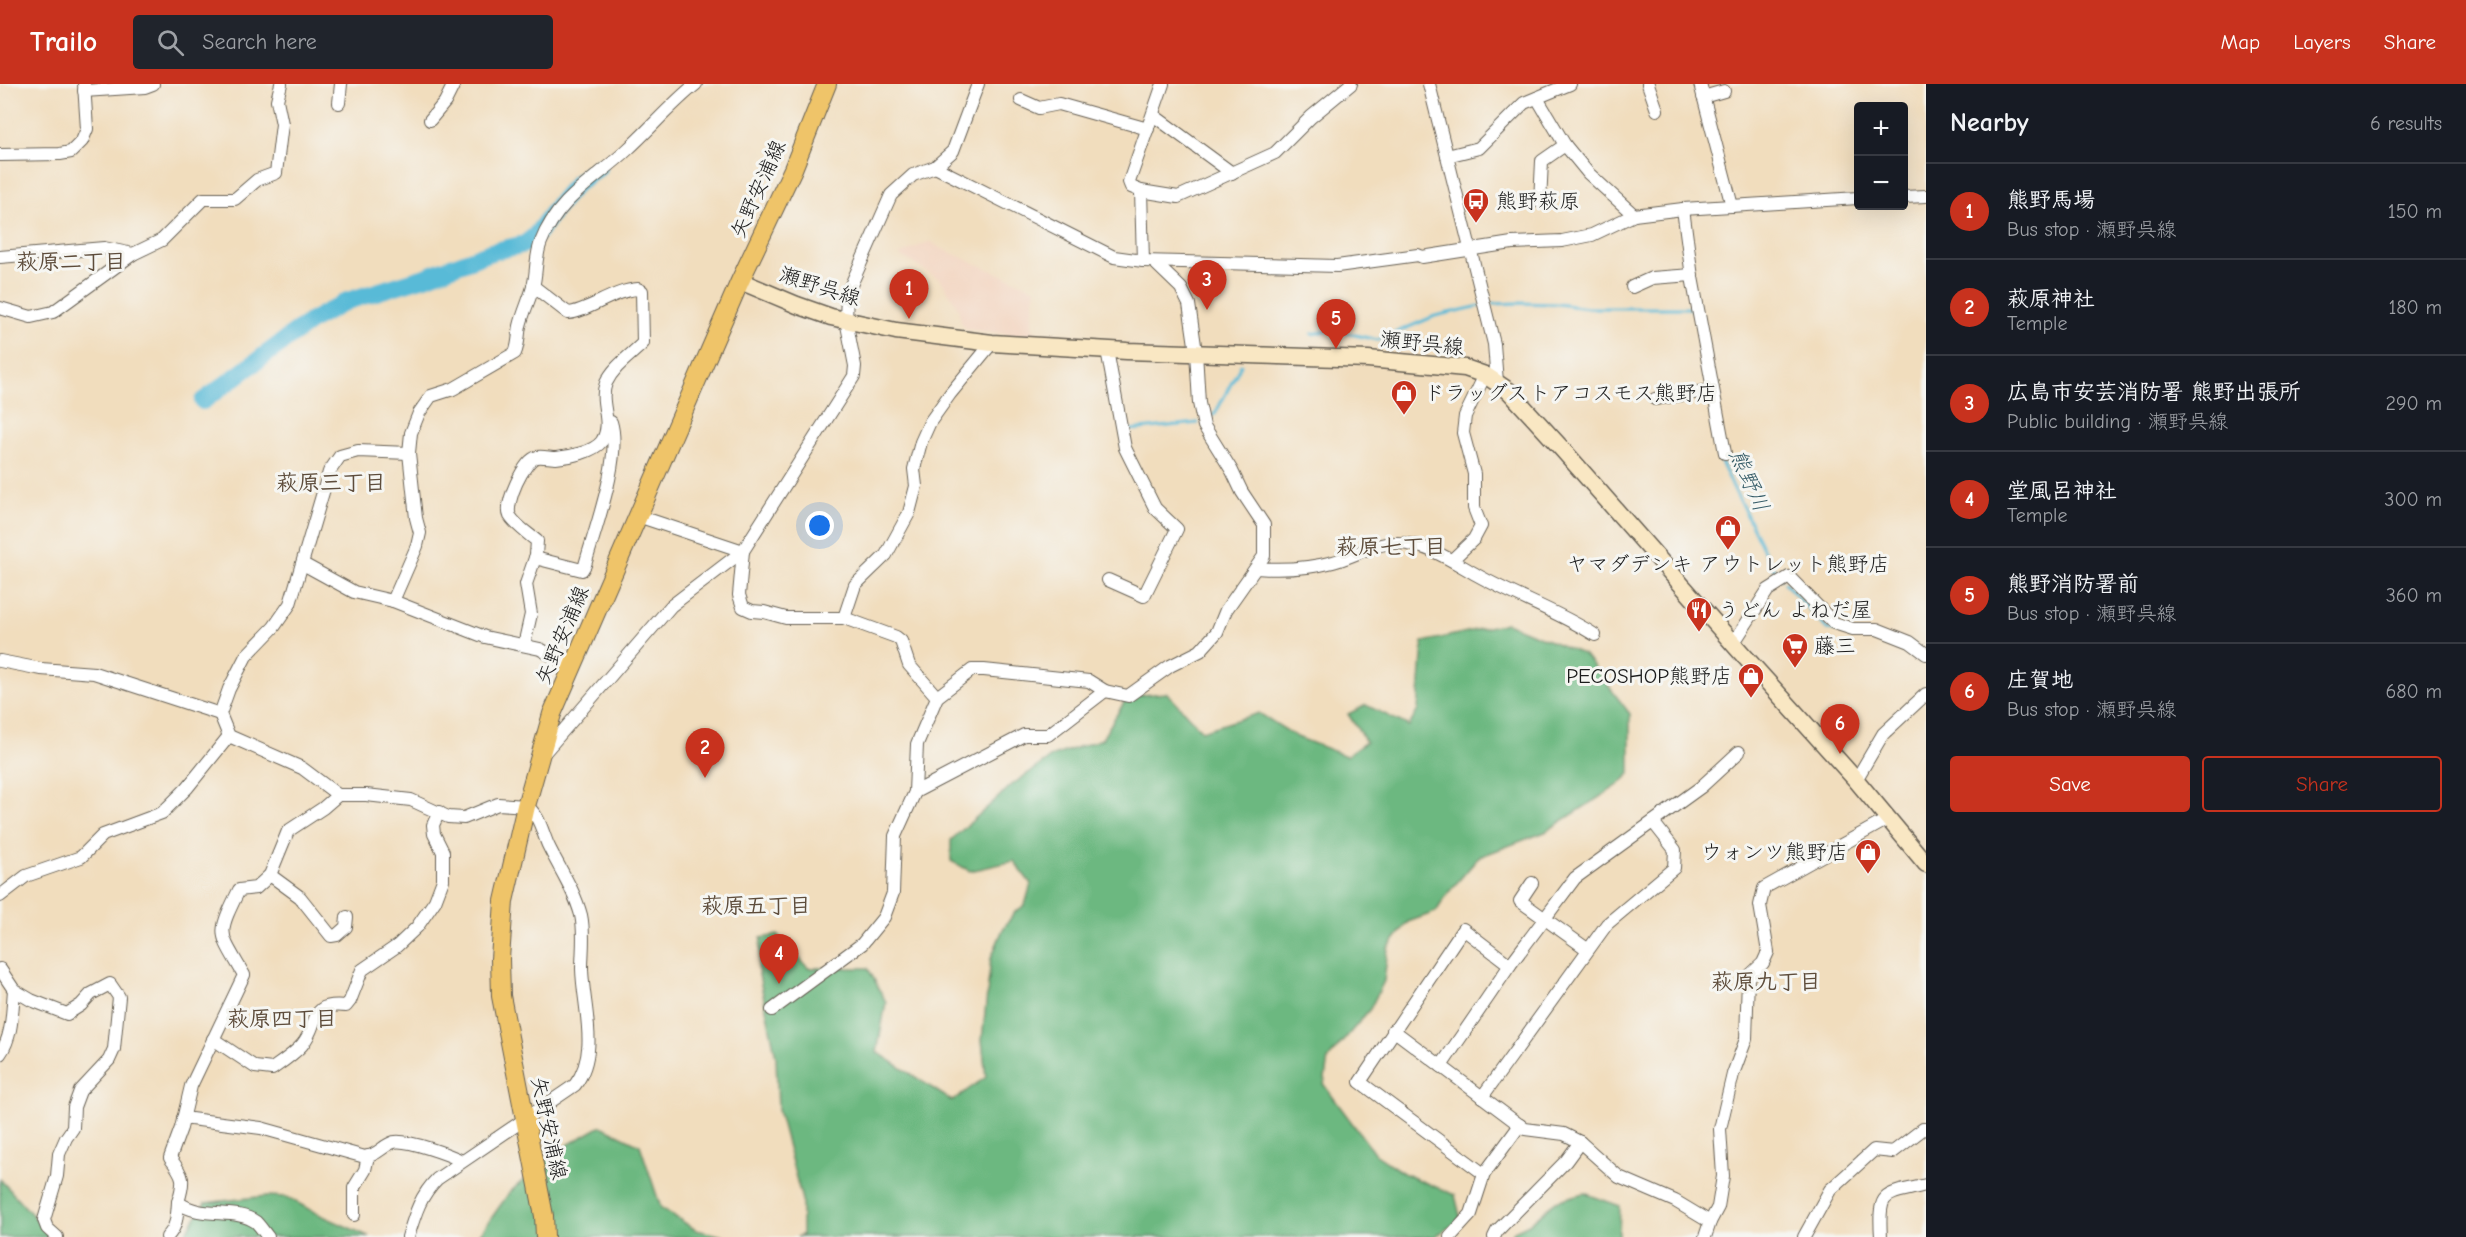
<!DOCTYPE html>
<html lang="en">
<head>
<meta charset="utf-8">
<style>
  :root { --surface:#171b24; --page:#20242c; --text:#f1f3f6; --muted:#9ea1a6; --line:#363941; --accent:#c8321e }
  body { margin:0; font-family:"Comic Neue","Klee One",sans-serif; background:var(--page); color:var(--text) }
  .controls { position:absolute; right:18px; top:18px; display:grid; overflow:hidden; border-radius:6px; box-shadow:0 6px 24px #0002 }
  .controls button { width:54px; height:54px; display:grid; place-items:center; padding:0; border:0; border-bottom:2px solid var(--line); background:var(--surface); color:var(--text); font:30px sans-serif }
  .you { position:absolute; left:820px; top:442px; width:21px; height:21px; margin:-15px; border:4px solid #fff; border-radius:50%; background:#1a73e8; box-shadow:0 0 0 9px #1a73e833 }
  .badge { display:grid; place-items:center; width:39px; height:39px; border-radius:50%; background:var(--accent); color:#fff; font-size:20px; font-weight:700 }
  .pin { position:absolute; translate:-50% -50px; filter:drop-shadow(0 2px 3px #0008) }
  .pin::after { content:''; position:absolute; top:32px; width:21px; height:18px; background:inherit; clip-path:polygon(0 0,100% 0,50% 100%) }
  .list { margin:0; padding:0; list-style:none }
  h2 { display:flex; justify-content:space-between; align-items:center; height:78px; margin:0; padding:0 24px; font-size:26px }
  h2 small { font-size:20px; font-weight:400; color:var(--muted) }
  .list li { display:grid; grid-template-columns:39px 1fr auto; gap:18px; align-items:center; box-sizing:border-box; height:96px; padding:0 24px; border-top:2px solid var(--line) }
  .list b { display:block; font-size:22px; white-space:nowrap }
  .list p { margin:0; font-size:20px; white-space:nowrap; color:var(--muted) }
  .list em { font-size:20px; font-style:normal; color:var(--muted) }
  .actions { display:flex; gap:12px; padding:18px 24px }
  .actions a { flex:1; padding:14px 0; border:2px solid var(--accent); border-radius:6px; text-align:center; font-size:21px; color:var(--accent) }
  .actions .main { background:var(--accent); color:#fff }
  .icon { flex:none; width:33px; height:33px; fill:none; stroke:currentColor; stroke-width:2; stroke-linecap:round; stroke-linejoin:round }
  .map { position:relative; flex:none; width:1926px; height:1153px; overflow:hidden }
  header { display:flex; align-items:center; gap:36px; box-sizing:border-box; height:84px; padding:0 30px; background:var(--accent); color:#fff }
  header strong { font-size:28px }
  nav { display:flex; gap:33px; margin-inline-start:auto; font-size:21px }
  .search { width:420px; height:54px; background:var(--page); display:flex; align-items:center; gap:15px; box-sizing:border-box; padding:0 21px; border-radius:6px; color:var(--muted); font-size:22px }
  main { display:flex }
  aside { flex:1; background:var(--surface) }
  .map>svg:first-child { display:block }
  .built { fill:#f3d4bf }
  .forest { fill:#6cb880; stroke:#446a4e; stroke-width:1.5 }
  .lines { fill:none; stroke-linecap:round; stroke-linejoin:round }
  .stream { stroke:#58bad7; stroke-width:3 }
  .river { stroke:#58bad7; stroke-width:18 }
  .minor-casing { stroke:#676054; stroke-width:14 }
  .secondary-casing { stroke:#676054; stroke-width:19 }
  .primary-casing { stroke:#676054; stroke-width:20 }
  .minor { stroke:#fff; stroke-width:12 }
  .secondary { stroke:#f9e7c3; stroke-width:16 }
  .primary { stroke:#efc469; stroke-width:18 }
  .labels { text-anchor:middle; stroke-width:6; stroke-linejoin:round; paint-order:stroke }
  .street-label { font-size:21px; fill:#1c1c1c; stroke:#f6f6f2 }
  .poi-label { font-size:21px; fill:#1c1c1c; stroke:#f6f6f2; text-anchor:start }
  .neighbourhood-label { font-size:22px; font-weight:bold; fill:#5e4d3c; stroke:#f6f6f2 }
  .water-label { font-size:22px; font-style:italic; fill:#345b67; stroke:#f6f6f2 }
</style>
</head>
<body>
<header>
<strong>Trailo</strong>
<div class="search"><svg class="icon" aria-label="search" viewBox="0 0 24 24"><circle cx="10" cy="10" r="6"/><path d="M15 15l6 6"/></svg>Search here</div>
<nav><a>Map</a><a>Layers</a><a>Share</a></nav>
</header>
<main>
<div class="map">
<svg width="1926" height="1153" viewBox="0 0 1926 1153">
  <rect width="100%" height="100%" fill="#f6f6f2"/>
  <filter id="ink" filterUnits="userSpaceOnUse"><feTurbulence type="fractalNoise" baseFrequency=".0167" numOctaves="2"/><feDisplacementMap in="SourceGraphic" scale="12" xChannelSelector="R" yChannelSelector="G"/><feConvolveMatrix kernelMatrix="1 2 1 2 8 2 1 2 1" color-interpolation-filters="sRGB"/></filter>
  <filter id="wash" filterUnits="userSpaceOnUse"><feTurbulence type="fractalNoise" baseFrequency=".008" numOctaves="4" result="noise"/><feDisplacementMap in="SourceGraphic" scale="24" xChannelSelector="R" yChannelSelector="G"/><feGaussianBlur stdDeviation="1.35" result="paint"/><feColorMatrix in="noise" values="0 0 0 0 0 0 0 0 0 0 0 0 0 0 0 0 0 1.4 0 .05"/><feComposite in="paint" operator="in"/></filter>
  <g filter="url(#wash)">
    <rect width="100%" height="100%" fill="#f1ddbd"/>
    <!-- built -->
    <polygon class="built" points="930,157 940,164 1035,205 1032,241 1035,254 966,245 961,238 958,224 941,196 899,171"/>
    <!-- forest -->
    <g class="forest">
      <polygon points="1506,539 1585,571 1630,630 1630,690 1617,702 1545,748 1479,773 1448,809 1436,828 1408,838 1388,864 1384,897 1370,925 1328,975 1324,1001 1375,1070 1405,1090 1455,1111 1461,1136 1434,1153 797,1153 802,1151 802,1116 778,1026 776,973 758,886 761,854 778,851 808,884 868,884 886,918 877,968 952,1017 986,993 982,956 991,874 1003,845 1015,828 1025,821 1031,800 1014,777 970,787 951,777 951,756 1013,700 1053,672 1102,655 1128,612 1167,609 1202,647 1259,629 1297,653 1346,672 1366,658 1348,630 1366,621 1409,642 1418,626 1423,558"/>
      <polygon points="601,1042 640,1061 661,1124 696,1146 728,1153 478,1153 509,1109 555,1068"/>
      <polygon points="0,1095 45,1145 50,1153 0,1153"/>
      <polygon points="1584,1109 1620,1122 1619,1153 1510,1153 1514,1147 1529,1140 1556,1117"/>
      <polygon points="267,1112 287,1113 316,1129 370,1153 183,1153 205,1119"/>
    </g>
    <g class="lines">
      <!-- stream -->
      <g class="stream">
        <polyline points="1493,220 1518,219 1557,220 1588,224 1692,224 1693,227"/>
        <polyline points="1312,250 1332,246 1378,256 1435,232 1480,222"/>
        <polyline points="1207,335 1215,330 1241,281"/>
        <polyline points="1130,346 1198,339"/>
        <polyline points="1715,348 1719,374 1771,481 1781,494"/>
        <polyline points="1785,499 1827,545 1844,548"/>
        <polyline points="1857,550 1913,569 1926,577"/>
      </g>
      <!-- river -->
      <polyline class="river" points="203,317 311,237 347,217 425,193 491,168 525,160 535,152 558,121 576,100 598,84"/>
    </g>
  </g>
  <g filter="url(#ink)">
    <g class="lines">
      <!-- minor casing -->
      <g class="minor-casing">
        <g id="minor">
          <polyline points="1163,0 1129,98 1131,103 1141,107 1178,113 1275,69 1311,33 1351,0"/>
          <polyline points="1429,0 1494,260 1497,298"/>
          <polyline points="1648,0 1657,26"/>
          <polyline points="1700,0 1732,122"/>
          <polyline points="84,7 145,3 153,0"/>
          <polyline points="1703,13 1724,7"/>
          <polyline points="1537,14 1565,61 1588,89 1634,131"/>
          <polyline points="1021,16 1039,24 1059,20 1148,45"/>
          <polyline points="339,19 341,0"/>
          <polyline points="1153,31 1232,89"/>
          <polyline points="430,36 445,18 454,0"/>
          <polyline points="0,71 60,70 71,68 82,57 87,45 84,0"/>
          <polyline points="1447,72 1479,64 1524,19 1570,0"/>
          <polyline points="935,83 1114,173 1143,177 1337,182 1418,171 1422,173 1512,159 1562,157 1592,151 1634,131 1683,125 1858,114"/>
          <polyline points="1141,107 1143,177"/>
          <polyline points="1904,113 1926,112"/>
          <polyline points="1540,118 1542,77 1565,61"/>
          <polyline points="1683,125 1692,193 1725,369"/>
          <polyline points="0,173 104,164 133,170 162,156 203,115 235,115 257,96 276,89 282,40 277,16 281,0"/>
          <polyline points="1632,203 1652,194 1692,191"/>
          <polyline points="0,224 31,233 53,228 133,170"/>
          <polyline points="1107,266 1125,364 1155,424 1177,445 1144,512 1108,496"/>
          <polyline points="1655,315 1712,306"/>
          <polyline points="638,432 743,467"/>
          <polyline points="743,467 739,511 743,523 752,527 764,528 786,534 844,534 896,553 901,557 909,581 937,613"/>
          <path d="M 535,474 L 582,486 L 585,481 C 595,445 622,373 611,338"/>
          <polyline points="1453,475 1474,455 1481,442 1474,424 1474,390 1463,349 1465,332 1485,291"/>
          <polyline points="303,480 354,508 393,517 485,553 540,565 573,583"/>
          <path d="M 1256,484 C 1282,486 1307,485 1333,478 C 1353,473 1376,458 1398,459 C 1429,460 1452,477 1477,491 C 1516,513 1558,527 1595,551"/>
          <path d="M 393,517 L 417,462 L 420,449 L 416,434 L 409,369 L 411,349 L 419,329 L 431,312 L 453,305 L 515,269 C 519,260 518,252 520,242 C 523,229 529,217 533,203 C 537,189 535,173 541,158 C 558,114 595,96 627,66 C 651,44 671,20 696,0"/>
          <polyline points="844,534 855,501 886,471 909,429 916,402 914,385 921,358 930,338 950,310 992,259"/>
          <polyline points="1733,560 1768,506 1789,493 1834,539 1853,545 1877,545 1910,558 1926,570"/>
          <path d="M 524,561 L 531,530 L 526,500 L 536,471 L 537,457 C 529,450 516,442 510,432 C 504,420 524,376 537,373 C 543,372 550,374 556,374 C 569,373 594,368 602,357 C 614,338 598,319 606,299 C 614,282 630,272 643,259 L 642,207 L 638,205 C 614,206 587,228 568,229 L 533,202"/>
          <polyline points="0,577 41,585 94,589 220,630"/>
          <polyline points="544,669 671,522 743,467 854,292 855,282 846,236 847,210 891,111 913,91 935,83 953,67 978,0"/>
          <polyline points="1856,696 1883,650 1926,610"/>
          <polyline points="915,708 1024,651 1048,651 1105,607"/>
          <polyline points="270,791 300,813 331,852 337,851 346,843 347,833"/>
          <polyline points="1532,799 1520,817 1587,865"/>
          <polyline points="0,812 26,792 81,773 103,751 162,729 187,704 229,652"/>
          <polyline points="0,885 14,906 31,916 67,930 81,921 91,910 110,900 119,913 114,965 109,976 80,1007 74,1023 73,1044 66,1054 59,1070 57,1092 44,1136 47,1144 57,1153"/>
          <polyline points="772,926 862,860 884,833 893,809 895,752 915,708 917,660 937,613 972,586 984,586 1089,597 1105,607 1128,612 1170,582 1200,567 1217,548 1226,526 1264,472 1264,441 1242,408 1232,387 1204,342 1199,319 1196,268 1189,220 1181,204 1154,178"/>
          <polyline points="1393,946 1525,1045 1564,1050 1580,1058 1619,1093 1675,1117 1710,1138"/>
          <path d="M 213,955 L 255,983 L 272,985 C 282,978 294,970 302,961 C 321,938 307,918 346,922 L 350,917 L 362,886 L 397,862 L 417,843 L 435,817 L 443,796 L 443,768 L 434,750 L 433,741 L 439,728"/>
          <path d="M 0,970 C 13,952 12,927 14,906"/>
          <polyline points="1441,982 1510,881 1575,794 1701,703 1739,668"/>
          <polyline points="1482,1013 1607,840 1674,784 1675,766 1653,738"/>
          <path d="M 183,1034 L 261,1044 L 365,1073 C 377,1072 383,1061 394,1058 C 407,1055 450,1071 462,1077"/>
          <polyline points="1484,1090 1360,998 1463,845 1510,881"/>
          <polyline points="354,1131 354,1104 365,1086 368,1072"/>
          <path d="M 167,1153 C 177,1143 177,1132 178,1118"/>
          <path d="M 268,1153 C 264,1148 260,1142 256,1138 C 235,1123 200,1136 178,1118 C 185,1096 184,1092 170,1074 L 181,1044 L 191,1002 L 244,891 C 219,847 216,853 239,806 L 256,804 L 270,791 L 288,747 L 323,724 L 338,711"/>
          <path d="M 408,1153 C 415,1130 420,1112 437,1095 L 575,1001 C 600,968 583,923 582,885 C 582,867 585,849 581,831 C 574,805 559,784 548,761 C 542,747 539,730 526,722 L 498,720 L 464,734 L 448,733 L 411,716 L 366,711 L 338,711 L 302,684 L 229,652 L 220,630 L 229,605 L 246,572 L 274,543 L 290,520 L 329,388 L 340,372 L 358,367 L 409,369"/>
          <polyline points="1450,1153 1471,1130 1484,1090 1520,1041"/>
          <polyline points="1494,1153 1497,1147 1566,1077 1580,1058"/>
          <polyline points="1705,1153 1710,1138 1718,1123 1723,1092 1720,1045 1733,990 1746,955 1748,893 1763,879 1768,868 1760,821 1764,804 1888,735"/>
          <polyline points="1804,1153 1830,1106 1874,1066 1893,1068 1923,1045 1926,1045"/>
          <path d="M 1881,1153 C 1878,1105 1884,1112 1926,1101"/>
        </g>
      </g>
      <!-- secondary casing -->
      <g class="secondary-casing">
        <polyline id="secondary" points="740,197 797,221 831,233 896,247 992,259 1127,267 1368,275 1465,284 1485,291 1509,307 1563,366 1737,564 1856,696 1926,780"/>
      </g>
      <!-- primary casing -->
      <g class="primary-casing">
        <polyline id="primary" points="545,1153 544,1132 501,912 500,875 504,817 526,722 552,630 740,197 793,85 827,0"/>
      </g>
      <!-- minor -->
      <use href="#minor" class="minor"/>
      <!-- secondary -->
      <use href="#secondary" class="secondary"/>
      <!-- primary -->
      <use href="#primary" class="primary"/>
    </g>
  </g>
  <!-- icons -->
  <defs>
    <g id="bus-pin" transform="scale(1.35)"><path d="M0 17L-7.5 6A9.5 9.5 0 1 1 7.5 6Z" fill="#c8321e" stroke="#f6f6f2"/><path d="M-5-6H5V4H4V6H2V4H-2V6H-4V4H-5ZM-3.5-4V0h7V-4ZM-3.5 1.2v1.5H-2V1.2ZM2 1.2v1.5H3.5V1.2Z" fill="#fff"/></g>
    <g id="shop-pin" transform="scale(1.35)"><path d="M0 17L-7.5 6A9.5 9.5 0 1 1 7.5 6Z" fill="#c8321e" stroke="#f6f6f2"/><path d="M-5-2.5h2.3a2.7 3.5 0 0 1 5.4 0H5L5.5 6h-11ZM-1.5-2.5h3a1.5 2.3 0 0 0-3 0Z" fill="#fff"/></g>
    <g id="restaurant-pin" transform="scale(1.35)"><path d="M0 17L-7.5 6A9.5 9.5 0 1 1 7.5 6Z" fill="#c8321e" stroke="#f6f6f2"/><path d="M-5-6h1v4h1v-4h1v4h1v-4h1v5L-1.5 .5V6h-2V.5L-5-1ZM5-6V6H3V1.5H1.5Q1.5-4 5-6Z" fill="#fff"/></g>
    <g id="supermarket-pin" transform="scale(1.35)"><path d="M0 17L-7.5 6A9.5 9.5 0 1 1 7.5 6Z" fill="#c8321e" stroke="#f6f6f2"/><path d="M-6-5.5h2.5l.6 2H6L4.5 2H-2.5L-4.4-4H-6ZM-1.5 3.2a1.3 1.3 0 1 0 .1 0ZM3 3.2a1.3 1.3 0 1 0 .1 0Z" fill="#fff"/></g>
  </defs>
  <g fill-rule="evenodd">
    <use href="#bus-pin" x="1476" y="117"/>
    <use href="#shop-pin" x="1404" y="309"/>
    <use href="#shop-pin" x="1728" y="444"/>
    <use href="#restaurant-pin" x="1699" y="526"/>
    <use href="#supermarket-pin" x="1795" y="562"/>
    <use href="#shop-pin" x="1751" y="592"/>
    <use href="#shop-pin" x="1868" y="768"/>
  </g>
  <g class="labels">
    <!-- street labels -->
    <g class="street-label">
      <text transform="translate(758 105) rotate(-66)" y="7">矢野安浦線</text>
      <text transform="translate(820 202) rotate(18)" y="7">瀬野呉線</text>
      <text transform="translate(1422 259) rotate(6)" y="7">瀬野呉線</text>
      <text transform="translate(562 551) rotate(-67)" y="7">矢野安浦線</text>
      <text transform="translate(549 1044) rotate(78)" y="7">矢野安浦線</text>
    </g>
    <!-- poi labels -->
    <g class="poi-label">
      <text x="1496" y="124">熊野萩原</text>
      <text x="1424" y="316">ドラッグストアコスモス熊野店</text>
      <text x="1728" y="487" text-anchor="middle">ヤマダデンキ アウトレット熊野店</text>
      <text x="1718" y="533">うどん よねだ屋</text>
      <text x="1814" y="569">藤三</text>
      <text x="1732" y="599" text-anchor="end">PECOSHOP熊野店</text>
      <text x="1848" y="775" text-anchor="end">ウォンツ熊野店</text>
    </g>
    <!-- neighbourhood labels -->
    <g class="neighbourhood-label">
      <text x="71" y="185">萩原二丁目</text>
      <text x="331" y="406">萩原三丁目</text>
      <text x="1391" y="470">萩原七丁目</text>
      <text x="756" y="829">萩原五丁目</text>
      <text x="1766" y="905">萩原九丁目</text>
      <text x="282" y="942">萩原四丁目</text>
    </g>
    <!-- water labels -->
    <g class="water-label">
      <text transform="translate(1750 396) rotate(66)" y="8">熊野川</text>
    </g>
  </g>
</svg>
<div class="controls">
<button>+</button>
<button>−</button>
</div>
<div class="you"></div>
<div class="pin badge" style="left:909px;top:235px">1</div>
<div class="pin badge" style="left:705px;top:694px">2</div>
<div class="pin badge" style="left:1207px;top:226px">3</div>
<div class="pin badge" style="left:779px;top:900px">4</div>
<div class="pin badge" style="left:1336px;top:265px">5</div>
<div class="pin badge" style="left:1840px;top:670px">6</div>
</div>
<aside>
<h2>Nearby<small>6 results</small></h2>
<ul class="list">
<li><span class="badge">1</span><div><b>熊野馬場</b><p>Bus stop · 瀬野呉線</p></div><em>150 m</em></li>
<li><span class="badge">2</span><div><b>萩原神社</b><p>Temple</p></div><em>180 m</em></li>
<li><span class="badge">3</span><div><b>広島市安芸消防署 熊野出張所</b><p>Public building · 瀬野呉線</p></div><em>290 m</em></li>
<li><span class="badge">4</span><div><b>堂風呂神社</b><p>Temple</p></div><em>300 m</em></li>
<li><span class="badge">5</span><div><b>熊野消防署前</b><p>Bus stop · 瀬野呉線</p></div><em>360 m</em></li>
<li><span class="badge">6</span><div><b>庄賀地</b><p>Bus stop · 瀬野呉線</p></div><em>680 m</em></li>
</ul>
<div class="actions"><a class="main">Save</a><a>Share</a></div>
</aside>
</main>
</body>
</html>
